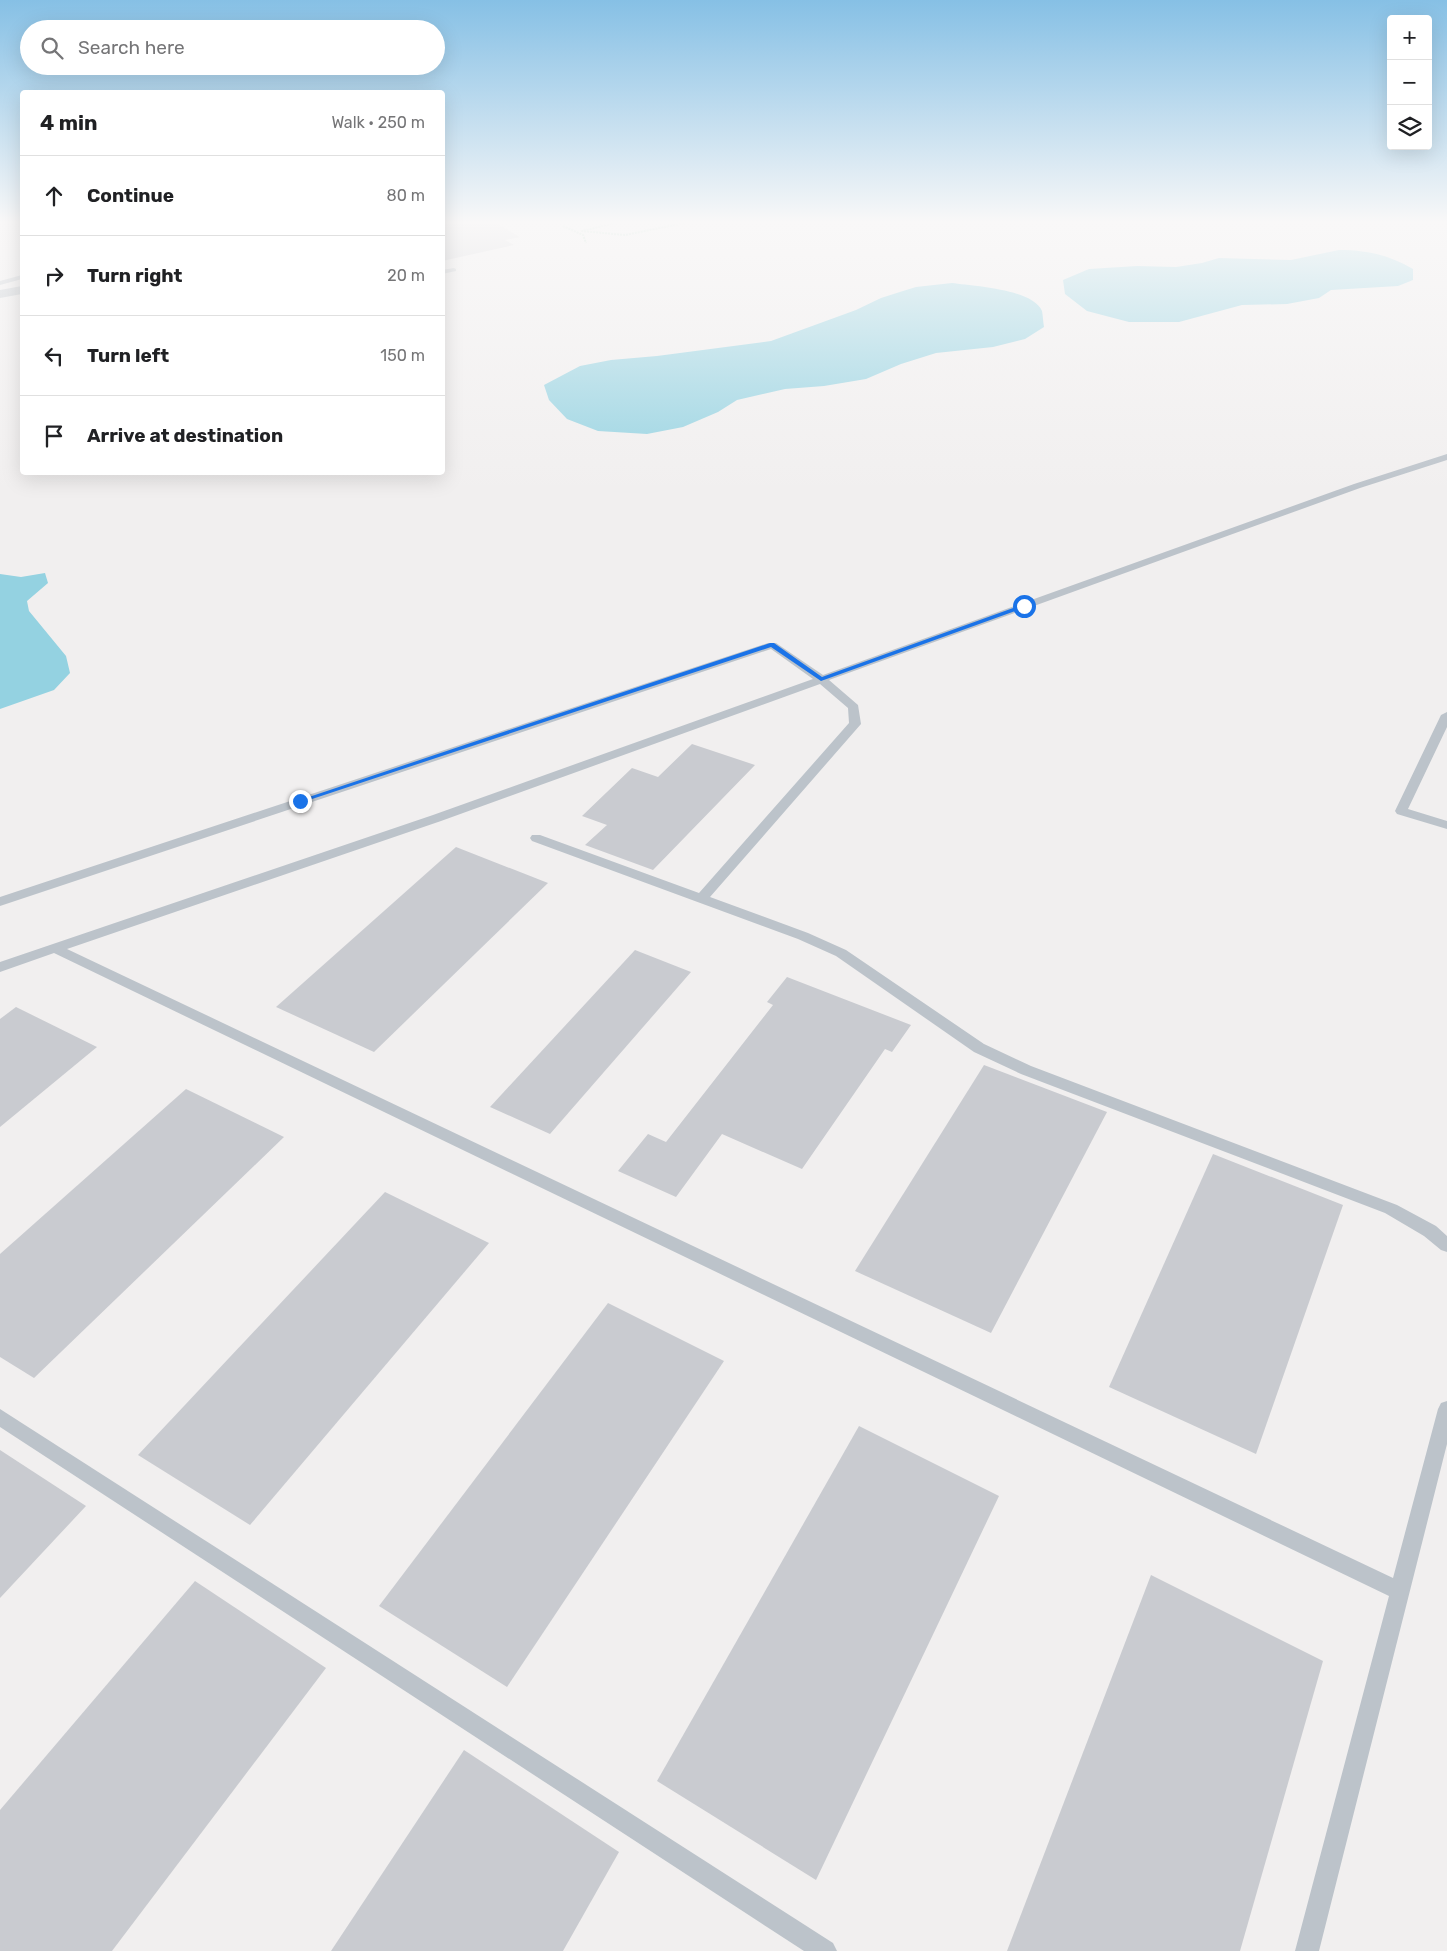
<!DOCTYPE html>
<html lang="en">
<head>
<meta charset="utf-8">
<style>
  :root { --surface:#fff; --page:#f6f6f6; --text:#202124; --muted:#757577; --line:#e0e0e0 }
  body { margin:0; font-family:Rubik,sans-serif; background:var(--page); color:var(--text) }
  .controls { position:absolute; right:15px; top:15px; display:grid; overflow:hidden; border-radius:5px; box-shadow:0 5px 20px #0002 }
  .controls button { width:45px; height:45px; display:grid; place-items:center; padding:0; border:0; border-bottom:1px solid var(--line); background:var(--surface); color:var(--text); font:25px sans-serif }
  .stop { position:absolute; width:15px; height:15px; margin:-11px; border:4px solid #1a73e8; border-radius:50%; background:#fff }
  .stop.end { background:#1a73e8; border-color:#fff; box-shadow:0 1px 5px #0008 }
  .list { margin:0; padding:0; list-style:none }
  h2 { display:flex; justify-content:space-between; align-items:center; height:65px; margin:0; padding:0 20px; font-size:21px }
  h2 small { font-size:16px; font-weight:400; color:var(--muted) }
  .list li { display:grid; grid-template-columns:32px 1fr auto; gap:15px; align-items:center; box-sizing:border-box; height:80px; padding:0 20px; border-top:1px solid var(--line) }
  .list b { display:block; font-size:19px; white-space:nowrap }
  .list em { font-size:16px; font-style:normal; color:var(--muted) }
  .icon { flex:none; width:28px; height:28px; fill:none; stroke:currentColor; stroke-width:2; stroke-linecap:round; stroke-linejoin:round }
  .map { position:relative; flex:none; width:1447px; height:1951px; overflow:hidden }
  .search { position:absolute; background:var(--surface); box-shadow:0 5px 20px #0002; left:20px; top:20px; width:425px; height:55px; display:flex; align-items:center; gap:12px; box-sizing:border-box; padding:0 18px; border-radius:28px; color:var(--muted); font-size:19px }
  .panel { position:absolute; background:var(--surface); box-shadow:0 5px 20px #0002; left:20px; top:90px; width:425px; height:385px; border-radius:5px }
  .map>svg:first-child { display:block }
  .water { fill:#94d2e1 }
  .building { fill:#c9cbd0 }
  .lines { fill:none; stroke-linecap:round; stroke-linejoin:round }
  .path { stroke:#7ec3a0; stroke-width:2; stroke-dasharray:2 1; stroke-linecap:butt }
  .service { fill:#bcc3ca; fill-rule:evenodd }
  .tertiary { fill:#bcc3ca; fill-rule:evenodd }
  .route { fill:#1a73e8 }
</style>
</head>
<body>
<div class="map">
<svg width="1447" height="1951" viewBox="0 0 1447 1951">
  <rect width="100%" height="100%" fill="#f1efef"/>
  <!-- water -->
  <g class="water">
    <path d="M 1339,250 C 1367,250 1389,255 1413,269 L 1413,280 L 1398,286 L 1331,290 L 1319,298 L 1287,304 L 1242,305 L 1179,322 L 1129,322 L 1087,311 L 1065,294 L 1063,280 L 1089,269 L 1137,266 L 1176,267 L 1202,263 L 1219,258 L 1291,260 Z"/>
    <path d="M 952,283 C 973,286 1033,289 1042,311 C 1043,316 1043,322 1044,327 L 1025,339 L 993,347 L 936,353 L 901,364 L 866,379 L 824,386 L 785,389 L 737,400 L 718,412 L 683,427 L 647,434 L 598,431 L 567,419 L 549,400 L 544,385 L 580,366 L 611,360 L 657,356 L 771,341 L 856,310 L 881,298 L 903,291 L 916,287 Z"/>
    <polygon points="45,573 48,583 27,601 29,611 66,656 70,673 54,690 0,709 0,574 21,577"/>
  </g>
  <!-- building -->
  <g class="building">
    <polygon points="442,220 490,220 520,237 505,240 514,245 442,261"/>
    <polygon points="692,744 755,765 653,870 585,845 607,825 582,816 632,768 658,777"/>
    <polygon points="456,847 548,883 374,1052 276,1007"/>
    <polygon points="635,950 691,972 550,1134 490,1107"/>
    <polygon points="787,977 911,1025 892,1052 885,1049 802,1169 722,1134 676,1197 618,1171 648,1134 666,1142 773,1005 767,1002"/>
    <polygon points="16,1007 97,1047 0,1127 0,1019"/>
    <polygon points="984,1065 1107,1112 991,1333 855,1271"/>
    <polygon points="186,1089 284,1137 34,1378 0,1357 0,1254"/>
    <polygon points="1213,1154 1343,1205 1256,1454 1109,1387"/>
    <polygon points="385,1192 489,1243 250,1525 138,1455"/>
    <polygon points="608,1303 724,1361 507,1687 379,1606"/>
    <polygon points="859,1426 999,1496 816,1880 657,1781"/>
    <polygon points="0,1450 86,1506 0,1598"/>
    <polygon points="1151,1575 1323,1661 1240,1951 1007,1951"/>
    <polygon points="195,1581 326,1668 112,1951 0,1951 0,1810"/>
    <polygon points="464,1750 619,1852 563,1951 331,1951"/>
  </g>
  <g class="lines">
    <!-- path -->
    <g class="path">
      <polyline points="610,220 615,223 582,231 625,235 699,220"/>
      <polyline points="563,226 583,235 586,243"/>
    </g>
    <!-- service -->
    <g class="service">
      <polygon points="454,268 456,269 456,271 442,274 442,270"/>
      <polygon points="22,275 22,279 0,285 0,281"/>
      <polygon points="1447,454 1447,460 1360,488 829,680 858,705 861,724 710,897 808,933 846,950 984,1044 1031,1066 1397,1205 1436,1226 1447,1236 1447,1252 1441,1250 1424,1236 1385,1213 1021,1074 974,1052 836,956 798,939 532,841 530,838 532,835 540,835 699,893 849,723 848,708 820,684 441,821 67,949 1393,1578 1438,1409 1441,1403 1447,1401 1447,1444 1319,1951 1295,1951 1389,1596 54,953 0,972 0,962 433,815 813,679 771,649 0,906 0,897 768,643 776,643 823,675 1354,484"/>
      <polygon points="1447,712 1447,727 1408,809 1447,821 1447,829 1397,814 1395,811 1441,715"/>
      <polygon points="0,1409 833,1943 837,1951 804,1951 0,1427"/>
    </g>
    <!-- tertiary -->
    <polygon class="tertiary" points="22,286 22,294 0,298 0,290"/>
  </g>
  <!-- sky -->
  <linearGradient id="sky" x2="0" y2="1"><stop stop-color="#86c0e5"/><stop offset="0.45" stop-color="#f9f8f8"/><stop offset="1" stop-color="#f9f8f8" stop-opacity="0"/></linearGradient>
  <rect width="1447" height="494" fill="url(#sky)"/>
  <!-- route -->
  <polygon class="route" points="1024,604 1026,607 821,681 771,647 303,802 297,801 770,643 774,643 822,677"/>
</svg>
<div class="controls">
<button>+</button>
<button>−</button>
<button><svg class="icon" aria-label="layers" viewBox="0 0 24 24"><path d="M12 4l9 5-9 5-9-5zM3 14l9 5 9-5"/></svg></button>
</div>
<div class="stop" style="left:1024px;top:606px"></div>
<div class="stop end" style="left:300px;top:801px"></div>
<div class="search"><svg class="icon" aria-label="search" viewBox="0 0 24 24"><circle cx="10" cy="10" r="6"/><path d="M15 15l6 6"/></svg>Search here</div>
<section class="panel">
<h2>4 min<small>Walk · 250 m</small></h2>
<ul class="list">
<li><svg class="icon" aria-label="ahead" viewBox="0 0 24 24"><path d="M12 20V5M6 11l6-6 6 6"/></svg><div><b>Continue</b></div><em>80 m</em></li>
<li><svg class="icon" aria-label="right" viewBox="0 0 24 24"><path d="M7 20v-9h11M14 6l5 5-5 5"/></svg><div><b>Turn right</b></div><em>20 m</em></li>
<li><svg class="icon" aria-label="left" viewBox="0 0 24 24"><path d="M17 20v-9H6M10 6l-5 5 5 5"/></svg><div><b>Turn left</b></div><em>150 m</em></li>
<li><svg class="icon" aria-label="arrive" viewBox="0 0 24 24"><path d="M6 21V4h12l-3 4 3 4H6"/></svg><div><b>Arrive at destination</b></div></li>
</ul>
</section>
</div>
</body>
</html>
